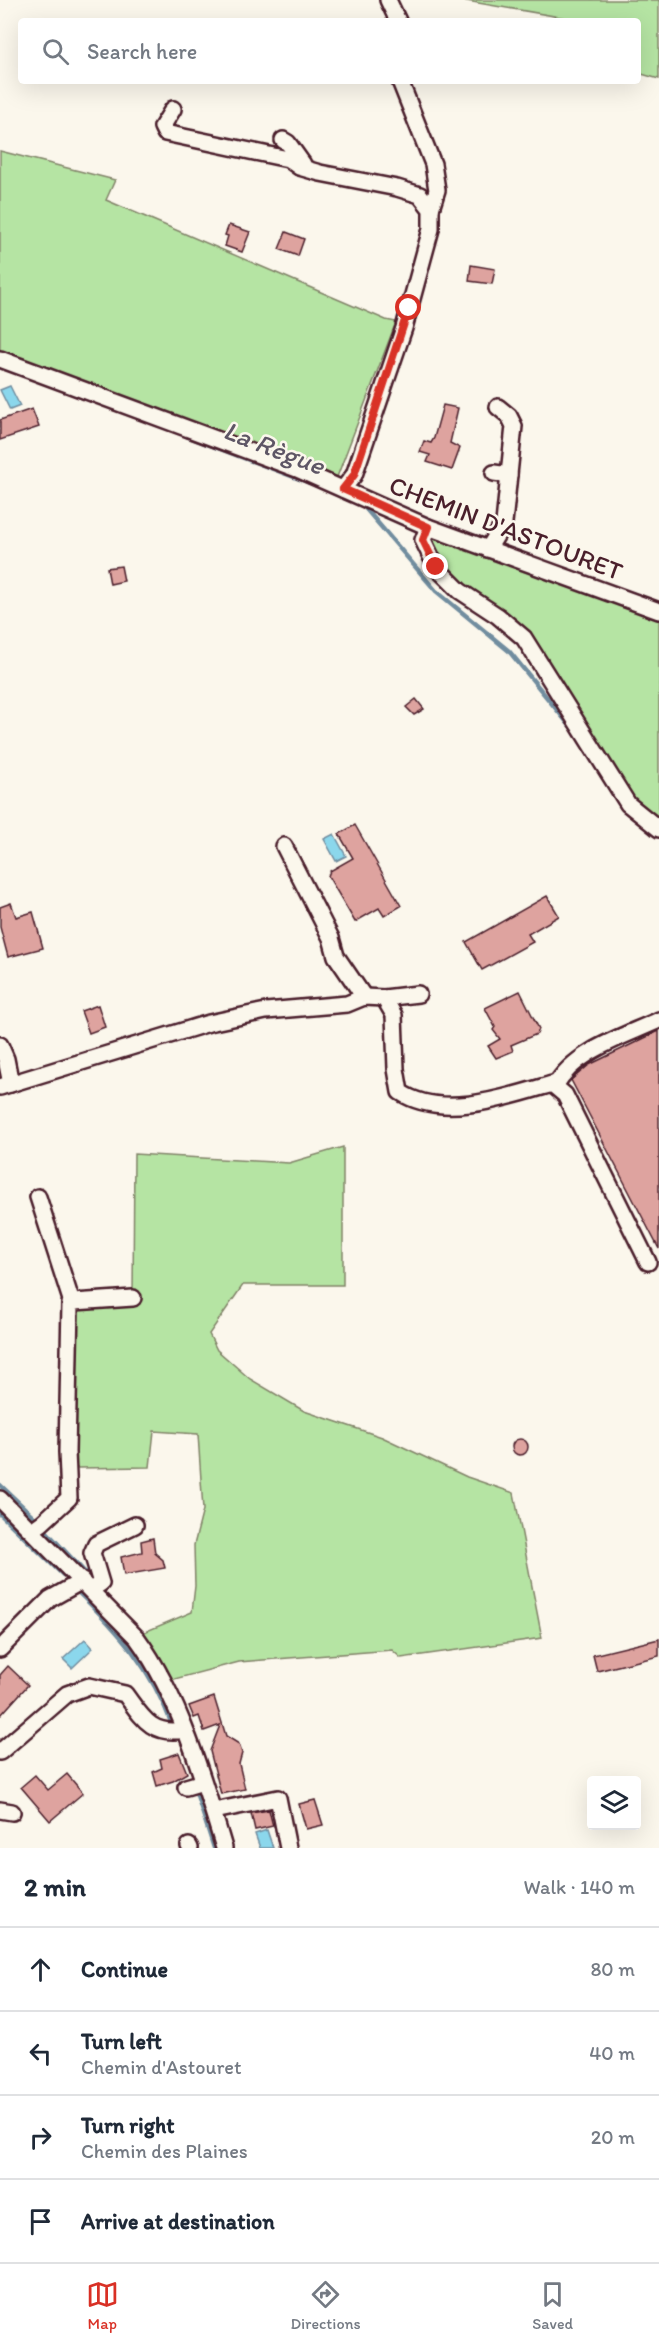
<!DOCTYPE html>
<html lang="en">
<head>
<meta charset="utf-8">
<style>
  :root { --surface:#fff; --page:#f2f2f3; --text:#1f2937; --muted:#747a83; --line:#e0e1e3; --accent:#d93025 }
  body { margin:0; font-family:Itim,sans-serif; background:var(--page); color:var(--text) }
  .controls { position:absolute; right:18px; bottom:18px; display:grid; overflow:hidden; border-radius:6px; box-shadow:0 6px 24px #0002 }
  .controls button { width:54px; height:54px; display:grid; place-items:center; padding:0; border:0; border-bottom:2px solid var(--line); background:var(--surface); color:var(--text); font:30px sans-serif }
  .stop { position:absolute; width:18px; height:18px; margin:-14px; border:4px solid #d93025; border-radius:50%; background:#fff }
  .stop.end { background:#d93025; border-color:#fff; box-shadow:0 2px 6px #0008 }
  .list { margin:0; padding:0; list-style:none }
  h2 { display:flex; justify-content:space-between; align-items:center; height:78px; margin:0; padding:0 24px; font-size:26px }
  h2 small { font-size:20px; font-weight:400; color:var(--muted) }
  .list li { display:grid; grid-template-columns:39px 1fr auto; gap:18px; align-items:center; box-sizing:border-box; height:84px; padding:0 24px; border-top:2px solid var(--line) }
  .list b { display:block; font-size:22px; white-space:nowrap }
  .list p { margin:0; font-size:20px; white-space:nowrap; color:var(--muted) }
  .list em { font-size:20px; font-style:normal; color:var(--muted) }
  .icon { flex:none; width:33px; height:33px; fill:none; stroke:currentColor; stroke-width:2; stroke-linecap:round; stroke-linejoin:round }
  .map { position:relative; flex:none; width:659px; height:1848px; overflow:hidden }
  .search { position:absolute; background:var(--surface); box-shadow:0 6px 24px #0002; left:18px; right:18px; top:18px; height:66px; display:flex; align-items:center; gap:15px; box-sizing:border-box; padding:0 21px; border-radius:6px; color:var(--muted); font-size:22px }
  .sheet { height:414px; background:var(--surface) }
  nav { display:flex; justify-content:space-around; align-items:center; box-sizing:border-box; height:84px; border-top:2px solid var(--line); background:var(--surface); font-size:16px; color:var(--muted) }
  nav a { display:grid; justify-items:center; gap:3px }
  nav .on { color:var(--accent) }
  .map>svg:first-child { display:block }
  .green { fill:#b5e4a3; stroke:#808267; stroke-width:1.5 }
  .water { fill:#8bd7ec; stroke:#718d9f; stroke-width:1.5 }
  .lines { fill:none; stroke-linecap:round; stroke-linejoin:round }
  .stream { stroke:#718d9f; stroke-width:4.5 }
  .building { fill:#dea39f; stroke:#4a1f2b; stroke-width:1.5 }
  .minor-casing { stroke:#4a1f2b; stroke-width:20 }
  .minor { stroke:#fbf7ec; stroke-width:15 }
  .route { stroke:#d93025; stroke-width:8 }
  .labels { text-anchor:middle; stroke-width:5; stroke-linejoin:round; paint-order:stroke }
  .street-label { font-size:26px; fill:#4a1f2b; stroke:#fbf7ec }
  .water-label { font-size:27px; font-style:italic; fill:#5e5665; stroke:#fbf7ec }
</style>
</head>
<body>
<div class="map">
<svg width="659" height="1848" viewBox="0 0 659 1848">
  <rect width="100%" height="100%" fill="#fbf7ec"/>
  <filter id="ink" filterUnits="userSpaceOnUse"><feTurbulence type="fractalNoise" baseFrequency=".0167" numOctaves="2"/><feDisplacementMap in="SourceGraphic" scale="12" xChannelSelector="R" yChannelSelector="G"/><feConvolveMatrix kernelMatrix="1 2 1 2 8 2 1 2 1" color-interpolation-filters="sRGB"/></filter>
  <g filter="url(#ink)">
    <!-- green -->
    <g class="green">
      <polygon points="461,0 659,0 659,79 638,73 638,21 583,21"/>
      <polygon points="0,151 115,180 106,200 386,320 396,322 337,477 0,350"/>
      <polygon points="430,535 659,619 659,820 638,804 526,632 466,588 441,564 431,549"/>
      <polygon points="343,1147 343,1285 243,1285 209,1334 217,1350 250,1379 304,1411 382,1437 467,1477 514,1493 542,1638 401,1658 392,1650 239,1662 171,1680 142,1633 192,1612 195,1586 194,1545 203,1510 198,1434 154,1431 150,1467 77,1468 67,1452 70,1304 133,1298 134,1154 289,1163"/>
    </g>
    <!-- water -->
    <g class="water">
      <polygon points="10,386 20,406 10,410 0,390"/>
      <polygon points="334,834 346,856 336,861 324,839"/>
      <polygon points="85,1639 93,1648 72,1668 63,1659"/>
      <polygon points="267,1830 273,1848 260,1848 255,1834"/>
    </g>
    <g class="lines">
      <!-- stream -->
      <g class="stream">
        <polyline points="186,436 315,485"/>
        <polyline points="360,502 436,591 509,651 575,732"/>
        <polyline points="0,1485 36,1519"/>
        <polyline points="0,1514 63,1575"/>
        <polyline points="47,1532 94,1582"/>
        <path d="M 75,1589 C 120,1632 151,1667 173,1727"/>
        <polyline points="196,1792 214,1848"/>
      </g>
    </g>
    <!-- building -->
    <g class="building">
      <polygon points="229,225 250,232 242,252 225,246 228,236 225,235"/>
      <polygon points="286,232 304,239 298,256 279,249"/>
      <polygon points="471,265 495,269 492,284 469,281"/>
      <polygon points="443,405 458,408 450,443 460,448 452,470 427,462 430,455 420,452 424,441 431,443 434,438"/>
      <polygon points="32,409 39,427 0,440 0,420"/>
      <polygon points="121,566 124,581 110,584 107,568"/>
      <polygon points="416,699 424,709 414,715 406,707"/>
      <polygon points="355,825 401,906 384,916 379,908 355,922 328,876 330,871 353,858 339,834"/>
      <polygon points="547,896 559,916 528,934 533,942 482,970 466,942"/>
      <polygon points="11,903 16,917 33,912 43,948 8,957 0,927 0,907"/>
      <polygon points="520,991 539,1029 537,1034 511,1045 513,1051 496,1058 488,1046 500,1039 493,1030 495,1027 485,1008"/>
      <polygon points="98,1005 105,1027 89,1033 81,1011"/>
      <polygon points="659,1031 659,1249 571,1080 589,1065"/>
      <circle cx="520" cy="1447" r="8"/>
      <polygon points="153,1538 155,1553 163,1560 165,1568 124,1575 121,1557 142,1552 141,1541"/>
      <polygon points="659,1639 659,1656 597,1671 593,1655"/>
      <polygon points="8,1666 28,1685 0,1716 0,1675"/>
      <polygon points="214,1697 226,1736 239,1744 242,1753 239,1764 245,1789 221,1794 210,1751 220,1725 204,1731 199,1716 194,1718 189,1706"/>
      <polygon points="179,1753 187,1773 173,1781 157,1786 153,1772 162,1768 160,1759"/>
      <polygon points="67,1774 83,1793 50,1821 21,1787 35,1775 48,1790"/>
      <polygon points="315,1800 323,1825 306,1829 299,1804"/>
      <polygon points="269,1810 273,1826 255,1830 251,1813"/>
    </g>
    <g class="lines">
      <!-- minor casing -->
      <g class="minor-casing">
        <g id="minor">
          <polyline points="388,0 398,21"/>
          <polyline points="400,81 433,164 437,190 431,209"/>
          <polyline points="173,109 162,127 165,133 288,159 299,167 320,173 397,188 420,195 431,209 431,229 404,328 354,475 343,489"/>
          <polyline points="283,140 288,143 303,164"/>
          <polyline points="0,359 297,469 428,527 659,611"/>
          <polyline points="494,473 509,475"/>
          <polyline points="428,527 423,540 436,567 460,591 498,616 524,638 628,804 659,829"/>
          <polyline points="488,549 504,523 514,426 509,416 498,407"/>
          <polyline points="284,846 331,938 336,956 364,997"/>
          <path d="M 384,998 L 394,1015 L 396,1069 L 400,1092 C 442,1120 508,1097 552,1084 L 565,1095 L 648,1262"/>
          <polyline points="0,1045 6,1059 11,1084"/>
          <path d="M 555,1086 C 576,1050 623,1037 659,1020"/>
          <polyline points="0,1087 209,1023 266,1011 347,1004 364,997 384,998 418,994"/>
          <polyline points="38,1197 72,1303"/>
          <path d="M 0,1499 L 137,1638 C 179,1695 204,1780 224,1848"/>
          <polyline points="32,1530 42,1523 69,1498 67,1452 70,1304 74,1302 133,1298"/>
          <polyline points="91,1590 101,1583 92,1553 96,1544 135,1525"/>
          <polyline points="0,1649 50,1599 82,1581"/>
          <path d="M 0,1752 L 67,1694 L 89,1686 L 125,1694 C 142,1717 151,1736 184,1730"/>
          <polyline points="186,1787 203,1782"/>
          <polyline points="0,1810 12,1812"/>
          <polyline points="214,1811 278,1798 288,1848"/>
          <polyline points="189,1846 190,1848"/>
        </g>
      </g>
      <!-- minor -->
      <use href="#minor" class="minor"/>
    </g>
  </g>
  <g class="lines" filter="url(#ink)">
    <!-- route -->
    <polyline class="route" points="409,308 354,475 343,489 428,527 423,540 436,567"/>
  </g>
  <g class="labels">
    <!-- street labels -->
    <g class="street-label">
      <text transform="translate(506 528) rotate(21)" y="9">CHEMIN D'ASTOURET</text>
    </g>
    <!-- water labels -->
    <g class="water-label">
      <text transform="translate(274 448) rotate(21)" y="9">La Règue</text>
    </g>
  </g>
</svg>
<div class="controls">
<button><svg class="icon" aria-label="layers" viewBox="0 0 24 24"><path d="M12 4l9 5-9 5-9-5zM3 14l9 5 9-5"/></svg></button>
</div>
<div class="stop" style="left:409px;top:308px"></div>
<div class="stop end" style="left:436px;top:567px"></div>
<div class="search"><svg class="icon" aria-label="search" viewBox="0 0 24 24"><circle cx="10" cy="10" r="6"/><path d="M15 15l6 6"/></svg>Search here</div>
</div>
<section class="sheet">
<h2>2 min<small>Walk · 140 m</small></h2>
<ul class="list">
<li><svg class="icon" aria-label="ahead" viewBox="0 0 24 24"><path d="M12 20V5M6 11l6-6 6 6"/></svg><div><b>Continue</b></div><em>80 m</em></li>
<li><svg class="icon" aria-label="left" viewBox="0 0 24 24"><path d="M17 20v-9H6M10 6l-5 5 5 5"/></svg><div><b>Turn left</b><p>Chemin d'Astouret</p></div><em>40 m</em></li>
<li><svg class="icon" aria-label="right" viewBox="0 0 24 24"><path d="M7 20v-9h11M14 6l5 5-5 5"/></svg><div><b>Turn right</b><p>Chemin des Plaines</p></div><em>20 m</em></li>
<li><svg class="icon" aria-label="arrive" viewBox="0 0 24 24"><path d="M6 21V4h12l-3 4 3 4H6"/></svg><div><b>Arrive at destination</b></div></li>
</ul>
</section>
<nav>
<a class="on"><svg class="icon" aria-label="map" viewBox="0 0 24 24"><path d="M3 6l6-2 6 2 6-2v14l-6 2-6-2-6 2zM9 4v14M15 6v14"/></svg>Map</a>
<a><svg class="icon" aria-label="directions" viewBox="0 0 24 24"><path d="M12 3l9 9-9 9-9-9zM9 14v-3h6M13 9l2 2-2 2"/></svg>Directions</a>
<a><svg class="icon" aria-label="saved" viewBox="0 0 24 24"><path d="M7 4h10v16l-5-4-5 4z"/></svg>Saved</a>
</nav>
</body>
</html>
